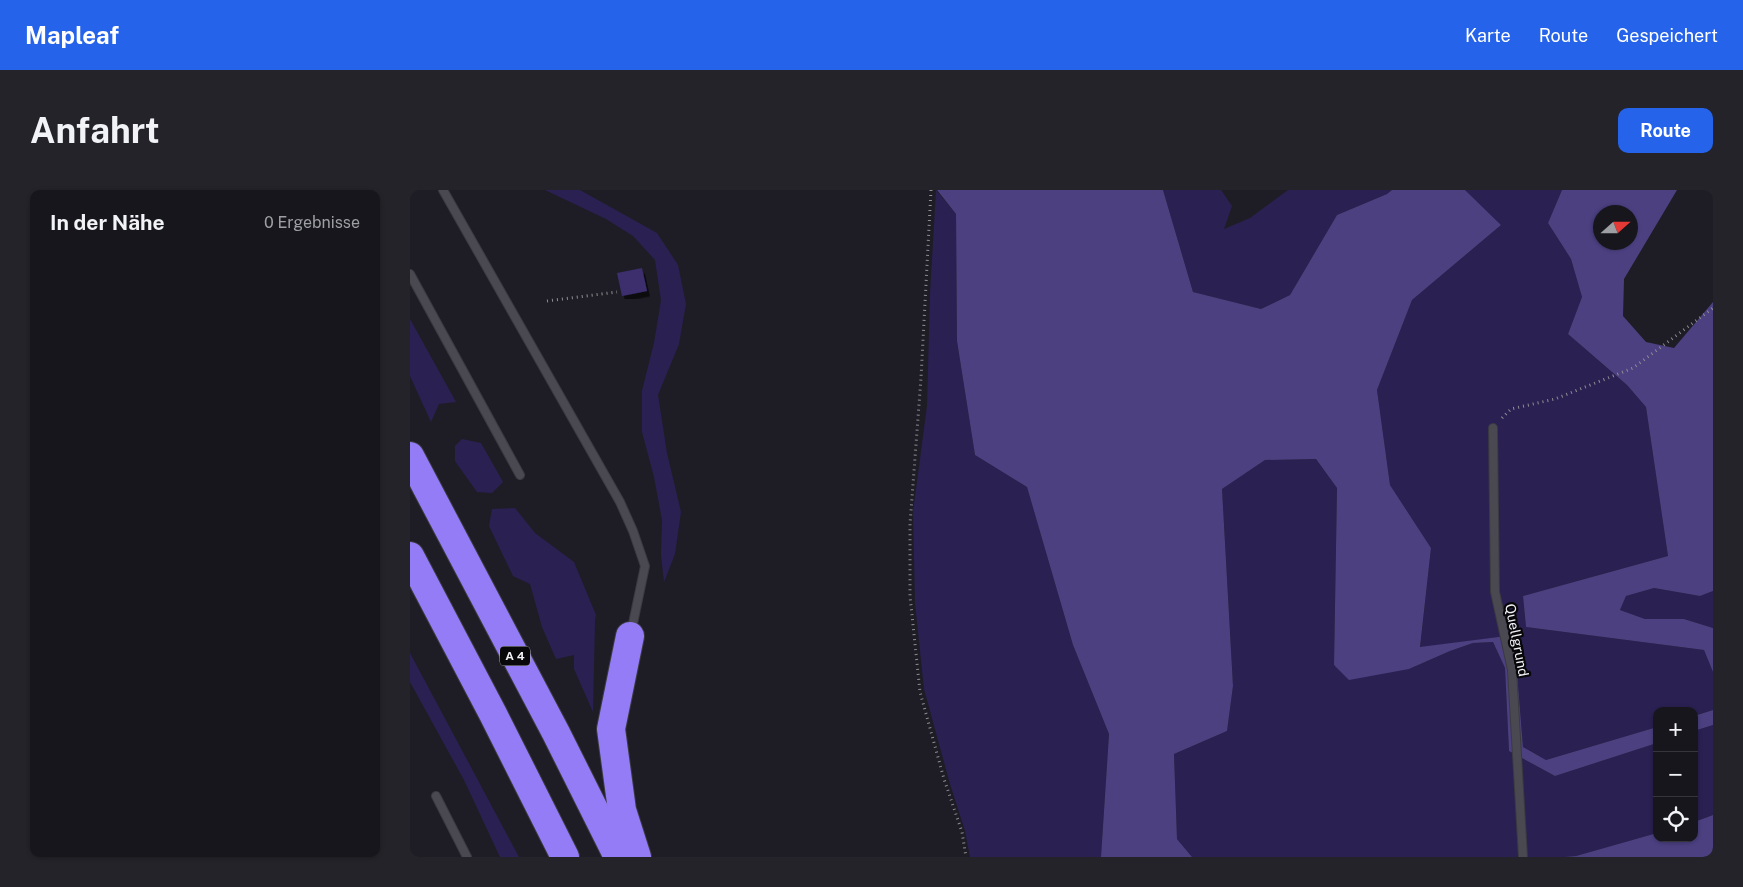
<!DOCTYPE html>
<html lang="de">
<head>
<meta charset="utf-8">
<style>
  :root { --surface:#16161c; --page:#232329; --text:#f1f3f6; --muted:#9e9fa3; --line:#35353b; --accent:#2563eb }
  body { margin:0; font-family:"Public Sans",sans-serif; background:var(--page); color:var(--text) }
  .controls { position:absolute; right:15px; bottom:15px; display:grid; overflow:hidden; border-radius:10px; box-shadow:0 1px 4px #0004 }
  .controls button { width:45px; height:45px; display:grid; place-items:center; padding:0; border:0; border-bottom:1px solid var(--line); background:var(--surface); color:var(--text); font:25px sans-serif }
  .compass { position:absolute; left:1183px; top:15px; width:45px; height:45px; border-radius:50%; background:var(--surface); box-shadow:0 1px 4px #0004; rotate:69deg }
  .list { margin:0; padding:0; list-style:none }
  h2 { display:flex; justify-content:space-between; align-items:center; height:65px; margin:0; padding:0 20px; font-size:21px }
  h2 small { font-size:16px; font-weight:400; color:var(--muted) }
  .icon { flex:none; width:28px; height:28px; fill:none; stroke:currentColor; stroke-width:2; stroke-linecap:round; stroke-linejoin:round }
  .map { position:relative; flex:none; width:1303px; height:667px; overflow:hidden; border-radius:10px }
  header { display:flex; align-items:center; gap:30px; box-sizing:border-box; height:70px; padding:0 25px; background:var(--accent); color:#fff }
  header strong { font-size:24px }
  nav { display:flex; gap:28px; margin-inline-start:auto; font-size:18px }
  .intro { display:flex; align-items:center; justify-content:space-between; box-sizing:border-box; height:120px; padding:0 30px }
  h1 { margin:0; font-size:35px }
  .button { padding:12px 22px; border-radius:10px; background:var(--accent); color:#fff; font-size:18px; font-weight:700 }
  main { display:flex; gap:30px; padding:0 30px }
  aside { flex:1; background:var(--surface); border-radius:10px; box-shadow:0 1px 4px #0004 }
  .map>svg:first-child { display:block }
  .green { fill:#2b2052 }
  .forest { fill:#4c4081; fill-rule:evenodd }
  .building { fill:#3c2e6e; filter:url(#shadow) }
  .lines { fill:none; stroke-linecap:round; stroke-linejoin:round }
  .service-casing { stroke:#3b3a41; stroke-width:10 }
  .motorway-casing { stroke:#3b3a41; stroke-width:30 }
  .path { stroke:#8e8e94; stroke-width:3; stroke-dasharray:1 4; stroke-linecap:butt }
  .service { stroke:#4a4952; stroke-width:8 }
  .motorway { stroke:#937cf5; stroke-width:28 }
  .labels { text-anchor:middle; stroke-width:4.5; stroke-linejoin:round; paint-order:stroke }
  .shield { fill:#08080b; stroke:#ababb0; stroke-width:1 }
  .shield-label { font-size:12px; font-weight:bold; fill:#f1f1f6 }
  .street-label { font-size:14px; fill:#f1f1f6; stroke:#08080b }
</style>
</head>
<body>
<header>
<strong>Mapleaf</strong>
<nav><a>Karte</a><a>Route</a><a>Gespeichert</a></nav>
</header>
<div class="intro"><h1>Anfahrt</h1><a class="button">Route</a></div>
<main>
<aside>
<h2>In der Nähe<small>0 Ergebnisse</small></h2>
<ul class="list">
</ul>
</aside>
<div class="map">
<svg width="1303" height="667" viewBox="0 0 1303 667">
  <defs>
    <filter id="shadow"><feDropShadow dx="3" dy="5.5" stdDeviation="0" flood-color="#0009"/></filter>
  </defs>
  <rect width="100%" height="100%" fill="#1e1d25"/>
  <!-- green -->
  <g class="green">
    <polygon points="135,0 170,0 247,43 268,75 276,114 269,154 248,205 257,263 271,322 265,364 254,392 251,365 252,330 244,287 232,242 232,201 244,153 251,110 245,70 223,46 196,29"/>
    <polygon points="526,0 546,24 547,151 565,265 617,297 663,455 699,544 691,667 560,667 555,641 540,594 514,499 505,413 503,322 517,216 520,104"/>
    <polygon points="753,0 811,0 822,16 814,39 840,28 878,0 982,0 977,4 927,25 880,105 851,119 783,102"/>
    <polygon points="1055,0 1152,0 1138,33 1161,69 1172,107 1158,144 1217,195 1236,217 1258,366 1113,406 1116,437 1294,460 1303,482 1303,520 1284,526 1284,521 1247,521 1247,537 1136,570 1113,557 1104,445 1010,458 1021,358 980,295 967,200 1002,110 1091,35"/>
    <polygon points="0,129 46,212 29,214 21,232 0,186"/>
    <polygon points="52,249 71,253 93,292 82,303 67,302 45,271 45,256"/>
    <polygon points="906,269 927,298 924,476 999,479 1040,461 1063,453 1083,452 1095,478 1099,561 1145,586 1247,553 1247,643 1166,666 1154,667 782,667 767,649 764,564 817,541 823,496 812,299 855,270"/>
    <polygon points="105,318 125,343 164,372 186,425 185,431 183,522 164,479 164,465 146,469 132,437 120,394 103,386 79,336 82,319"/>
    <polygon points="1244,398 1290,406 1303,401 1303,438 1274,429 1235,429 1210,420 1216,406"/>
    <polygon points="0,463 109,667 90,667 54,590 0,492"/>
    <polygon points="1303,535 1303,625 1284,632 1284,541"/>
  </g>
  <!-- forest -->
  <g class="forest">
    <polygon points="527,0 753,0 783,102 851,119 880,105 927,25 977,4 982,0 1055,0 1091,35 1002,110 967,200 980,295 1021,358 1010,457 1104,445 1113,557 1136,570 1247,537 1247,553 1145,586 1099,561 1095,478 1083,452 1063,453 1040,461 999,479 939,490 924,475 927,298 906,269 855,270 812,299 823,496 817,541 764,564 767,649 782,667 691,667 699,544 663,455 617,297 565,265 547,151 546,24"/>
    <path d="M 1152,0 L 1267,0 L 1214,89 L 1213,126 L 1236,152 L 1264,158 L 1303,112 L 1303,401 L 1290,406 L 1244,398 L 1216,406 L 1210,420 L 1235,429 L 1274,429 L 1303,438 L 1303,482 L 1294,460 L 1116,437 L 1113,406 L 1258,366 L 1236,217 L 1217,195 L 1158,144 L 1172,107 L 1161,69 L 1138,33 ZM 1220,22 L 1220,52 L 1190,52 L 1190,22 Z"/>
    <polygon points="1303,520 1303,535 1284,541 1284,526"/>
    <polygon points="1303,625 1303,667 1154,667 1166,666 1247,643 1247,648 1284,648 1284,632"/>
  </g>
  <!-- building -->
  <polygon class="building" points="232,78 237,101 212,106 207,83"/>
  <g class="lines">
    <!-- service casing -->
    <g class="service-casing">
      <g id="service">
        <polyline points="33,0 210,312 223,341 235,376 221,443"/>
        <polyline points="0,84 110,285"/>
        <polyline points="1083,238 1085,402 1102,480 1113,667"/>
        <polyline points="26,606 57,667"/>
      </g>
    </g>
    <!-- motorway casing -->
    <g class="motorway-casing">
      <g id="motorway">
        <polyline points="0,266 146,543 208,667"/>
        <polyline points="0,366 83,524 155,667"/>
        <polyline points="220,446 201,539 212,620 227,667"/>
      </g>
    </g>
    <!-- path -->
    <g class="path">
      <polyline points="521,0 511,188 500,334 500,406 510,502 534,589 552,642 556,667"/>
      <polyline points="137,111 207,102"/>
      <polyline points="1092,228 1101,219 1145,209 1223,178 1303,118"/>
    </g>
    <!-- service -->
    <use href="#service" class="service"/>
    <!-- motorway -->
    <use href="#motorway" class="motorway"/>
  </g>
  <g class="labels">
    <!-- shield labels -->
    <rect class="shield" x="90" y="456.5" width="30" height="19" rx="4"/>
    <g class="shield-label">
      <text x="105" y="470">A 4</text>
    </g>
    <!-- street labels -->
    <g class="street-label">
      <text transform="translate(1107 450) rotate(79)" y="5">Quellgrund</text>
    </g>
  </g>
</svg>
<div class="controls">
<button>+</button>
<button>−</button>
<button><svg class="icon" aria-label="locate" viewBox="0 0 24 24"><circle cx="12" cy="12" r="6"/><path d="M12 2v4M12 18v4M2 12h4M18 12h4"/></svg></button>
</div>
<svg class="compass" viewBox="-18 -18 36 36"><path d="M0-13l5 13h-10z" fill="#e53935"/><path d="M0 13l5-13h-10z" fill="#9e9fa3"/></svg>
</div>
</main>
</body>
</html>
